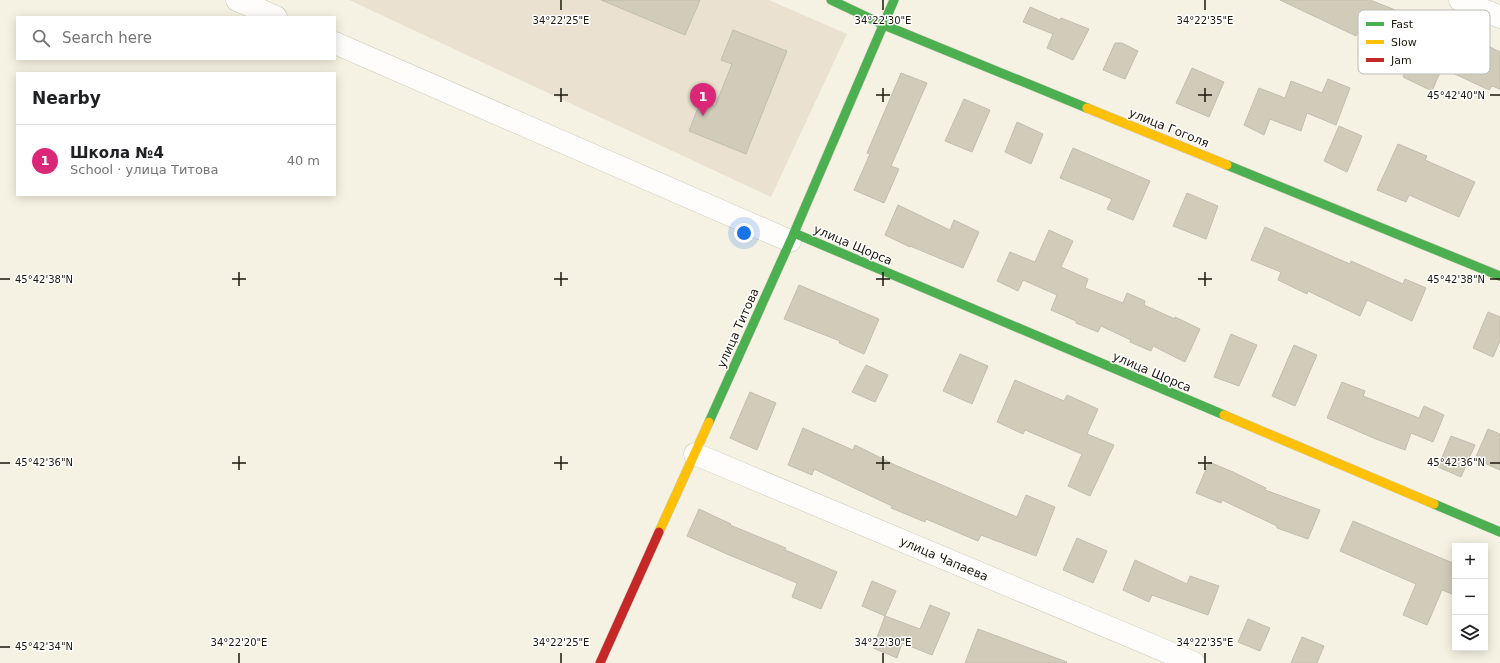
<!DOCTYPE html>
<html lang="en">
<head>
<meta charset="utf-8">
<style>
  :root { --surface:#fff; --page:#f2f2f2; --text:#202124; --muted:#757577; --line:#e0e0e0; --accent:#db2777 }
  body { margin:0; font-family:"DejaVu Sans",sans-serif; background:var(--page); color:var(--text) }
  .controls { position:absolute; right:12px; bottom:12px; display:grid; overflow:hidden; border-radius:0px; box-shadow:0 2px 10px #0003 }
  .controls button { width:36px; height:36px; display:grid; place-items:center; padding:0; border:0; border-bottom:1px solid var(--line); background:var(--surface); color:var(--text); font:20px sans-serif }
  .you { position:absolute; left:744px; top:233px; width:14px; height:14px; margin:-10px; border:3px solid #fff; border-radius:50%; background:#1a73e8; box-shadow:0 0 0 6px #1a73e833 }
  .badge { display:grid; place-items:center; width:26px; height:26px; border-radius:50%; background:var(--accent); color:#fff; font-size:13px; font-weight:700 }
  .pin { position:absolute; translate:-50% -33px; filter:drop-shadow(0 1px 2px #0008) }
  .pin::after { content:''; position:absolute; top:21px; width:14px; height:12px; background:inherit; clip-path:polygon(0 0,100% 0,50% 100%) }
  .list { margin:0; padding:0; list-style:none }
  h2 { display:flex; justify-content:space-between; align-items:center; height:52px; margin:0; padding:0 16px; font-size:17px }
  h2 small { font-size:13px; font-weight:400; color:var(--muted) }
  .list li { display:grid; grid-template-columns:26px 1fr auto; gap:12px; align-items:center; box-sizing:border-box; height:72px; padding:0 16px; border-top:1px solid var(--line) }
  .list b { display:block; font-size:15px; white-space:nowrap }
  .list p { margin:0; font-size:13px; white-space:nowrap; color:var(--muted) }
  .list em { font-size:13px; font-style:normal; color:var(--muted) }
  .icon { flex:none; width:22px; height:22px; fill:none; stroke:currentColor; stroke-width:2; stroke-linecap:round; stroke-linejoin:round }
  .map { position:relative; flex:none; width:1500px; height:663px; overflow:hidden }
  .search { position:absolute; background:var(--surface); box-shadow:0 2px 10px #0003; left:16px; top:16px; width:320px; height:44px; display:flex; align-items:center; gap:10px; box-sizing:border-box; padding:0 14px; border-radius:0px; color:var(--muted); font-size:15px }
  .panel { position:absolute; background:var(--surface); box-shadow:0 2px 10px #0003; left:16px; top:72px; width:320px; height:124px; border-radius:0px }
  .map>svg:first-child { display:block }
  .education { fill:#eae1d0 }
  .building { fill:#d1ccba; stroke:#c1beb0 }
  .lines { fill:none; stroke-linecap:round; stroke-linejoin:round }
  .street-casing { stroke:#ccc9bb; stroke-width:23 }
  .fast-casing { stroke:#ccc9bb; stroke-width:10 }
  .slow-casing { stroke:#ccc9bb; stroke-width:10 }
  .jam-casing { stroke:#ccc9bb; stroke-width:10 }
  .street { stroke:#fefdfb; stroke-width:22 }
  .fast { stroke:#4caf50; stroke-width:9 }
  .slow { stroke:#ffc107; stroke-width:9 }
  .jam { stroke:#c62828; stroke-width:9 }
  .ticks { fill:none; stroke:#1b180c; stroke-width:1.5 }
  .labels { text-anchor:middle; stroke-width:3; stroke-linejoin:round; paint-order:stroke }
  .street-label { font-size:12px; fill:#1b180c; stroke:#fff }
  .key { fill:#fff; stroke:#bbbab6; stroke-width:1 }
  .key-label { font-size:11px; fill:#1b180c }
  .ticks-label { font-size:10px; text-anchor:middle; fill:#1b180c; stroke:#fff; stroke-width:3; stroke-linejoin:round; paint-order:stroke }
</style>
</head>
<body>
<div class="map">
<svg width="1500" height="663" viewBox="0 0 1500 663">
  <rect width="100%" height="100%" fill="#f6f2e3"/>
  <!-- education -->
  <polygon class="education" points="349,0 769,0 847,34 771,197"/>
  <!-- building -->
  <g class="building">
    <polygon points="601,0 700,0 685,35"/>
    <polygon points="1280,0 1370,0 1403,13 1402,15 1479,50 1482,43 1500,52 1500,89 1492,86 1489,90 1442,68 1432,91 1403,77 1413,55 1358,32 1356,36"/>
    <polygon points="1030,7 1060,20 1061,18 1089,29 1073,60 1047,48 1053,34 1023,22"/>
    <polygon points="733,30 787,51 746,154 689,131 701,100 715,106 732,64 721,60"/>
    <polygon points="1115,43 1122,43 1138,51 1125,79 1103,70"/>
    <polygon points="1192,68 1224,82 1209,117 1176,103"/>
    <polygon points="901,73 927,83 891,166 899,169 884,203 854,190 870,154 867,153"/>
    <polygon points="1328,79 1350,88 1336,125 1307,113 1301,131 1270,119 1264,135 1244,125 1259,88 1285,98 1291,81 1322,93"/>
    <polygon points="964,99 990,110 972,152 945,141"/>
    <polygon points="1017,122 1043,134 1031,164 1005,152"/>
    <polygon points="1339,126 1362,136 1347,172 1324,161"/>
    <polygon points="1398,144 1427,156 1425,160 1475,182 1459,217 1409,195 1406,202 1377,190"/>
    <polygon points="1073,148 1150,181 1133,220 1107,209 1112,199 1060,178"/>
    <polygon points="1187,193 1218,206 1206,239 1173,226"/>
    <polygon points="898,205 950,230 954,220 979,232 963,268 910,246 910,247 885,235"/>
    <polygon points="1265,227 1350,264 1351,261 1403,284 1405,279 1426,288 1412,321 1367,300 1360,316 1308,291 1307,294 1278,280 1281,272 1251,260"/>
    <polygon points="1049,230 1073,241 1061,267 1088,279 1085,288 1123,303 1127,293 1145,301 1144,305 1175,319 1175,317 1200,329 1185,362 1153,346 1151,351 1130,342 1131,340 1101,326 1098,332 1076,323 1076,321 1051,310 1057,295 1023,280 1018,291 997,281 1010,252 1035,262"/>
    <polygon points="799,285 879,319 864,354 839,343 840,341 784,319"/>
    <polygon points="1488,312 1500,317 1500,341 1493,357 1473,348"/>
    <polygon points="1231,334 1257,345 1239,386 1214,377"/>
    <polygon points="1294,345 1317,355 1295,406 1272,396"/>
    <polygon points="960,354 988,366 972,404 943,391"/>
    <polygon points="866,365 888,375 875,402 852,392"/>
    <polygon points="1015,380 1064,401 1067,395 1098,409 1087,434 1114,445 1090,496 1068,486 1082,454 1025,430 1023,434 997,422"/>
    <polygon points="1342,382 1365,391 1363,396 1419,418 1424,406 1444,415 1433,442 1411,433 1405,450 1376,439 1327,418"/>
    <polygon points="750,392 776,403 757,450 730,438"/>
    <polygon points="803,428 853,450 855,445 895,465 1017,517 1026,495 1055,507 1036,556 981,535 978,541 926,519 925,522 891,508 892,506 814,469 812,475 788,465"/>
    <polygon points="1488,429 1500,434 1500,470 1475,459"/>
    <polygon points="1451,436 1475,445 1461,477 1438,467"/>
    <polygon points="1209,462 1233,472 1266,488 1265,490 1320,510 1308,539 1277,528 1277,526 1222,500 1221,503 1196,493"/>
    <polygon points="699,509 731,524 730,525 786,548 785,550 837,572 821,609 792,597 797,583 729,555 687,536"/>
    <polygon points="1353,521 1455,564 1455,595 1442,590 1427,625 1403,615 1416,584 1340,551"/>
    <polygon points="1077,538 1107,551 1093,583 1063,570"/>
    <polygon points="1135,560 1187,584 1190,576 1219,586 1208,615 1152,595 1149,602 1123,590"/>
    <polygon points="872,581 896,591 885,616 862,606"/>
    <polygon points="930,605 950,613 932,655 902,643 897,658 873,648 885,616 920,629"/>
    <polygon points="1248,619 1270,628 1260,651 1238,642"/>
    <polygon points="978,629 1067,662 1066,663 965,663"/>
    <polygon points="1302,637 1324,646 1317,663 1291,663"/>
  </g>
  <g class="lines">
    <!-- street casing -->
    <g class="street-casing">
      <g id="street">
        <polyline points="237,0 276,17"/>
        <polyline points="1460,0 1500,17"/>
        <polyline points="335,43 790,241"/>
        <polyline points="695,454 1194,663"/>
      </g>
    </g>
    <!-- fast casing -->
    <g class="fast-casing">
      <g id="fast">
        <polyline points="831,0 884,25 1087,108"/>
        <polyline points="1227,165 1500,276"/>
        <polyline points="794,233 1224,415"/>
        <polyline points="709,422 794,233 894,0"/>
        <polyline points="1434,504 1500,532"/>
      </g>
    </g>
    <!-- slow casing -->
    <g class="slow-casing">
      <g id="slow">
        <polyline points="1087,108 1227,165"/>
        <polyline points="1224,415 1434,504"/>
        <polyline points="659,532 709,422"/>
      </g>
    </g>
    <!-- jam casing -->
    <g class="jam-casing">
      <polyline id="jam" points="600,663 659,532"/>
    </g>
    <!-- street -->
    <use href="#street" class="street"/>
    <!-- fast -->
    <use href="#fast" class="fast"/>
    <!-- slow -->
    <use href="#slow" class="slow"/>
    <!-- jam -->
    <use href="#jam" class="jam"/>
  </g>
  <!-- ticks -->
  <path class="ticks" d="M 561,0 L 561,10M 883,0 L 883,10M 1205,0 L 1205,10M 561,88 L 561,102M 883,88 L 883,102M 1205,88 L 1205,102M 554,95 L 568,95M 876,95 L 890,95M 1198,95 L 1212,95M 1490,95 L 1500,95M 239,272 L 239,286M 561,272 L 561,286M 883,272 L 883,286M 1205,272 L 1205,286M 0,279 L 10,279M 232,279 L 246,279M 554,279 L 568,279M 876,279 L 890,279M 1198,279 L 1212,279M 1490,279 L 1500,279M 239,456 L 239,470M 561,456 L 561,470M 883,456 L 883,470M 1205,456 L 1205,470M 0,463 L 10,463M 232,463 L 246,463M 554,463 L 568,463M 876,463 L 890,463M 1198,463 L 1212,463M 1490,463 L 1500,463M 0,647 L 10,647M 239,653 L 239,663M 561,653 L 561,663M 883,653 L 883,663M 1205,653 L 1205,663"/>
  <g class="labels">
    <!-- street labels -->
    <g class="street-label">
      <text transform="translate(1169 128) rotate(22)" y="4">улица Гоголя</text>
      <text transform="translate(853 245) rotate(23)" y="4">улица Щорса</text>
      <text transform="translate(738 328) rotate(-66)" y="4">улица Титова</text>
      <text transform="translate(1152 372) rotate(23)" y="4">улица Щорса</text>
      <text transform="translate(944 559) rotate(23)" y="4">улица Чапаева</text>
    </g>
  </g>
  <!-- legend -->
  <rect x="1358" y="10" width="132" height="64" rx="6" class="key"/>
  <rect x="1366" y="22" width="18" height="4" fill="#4caf50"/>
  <rect x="1366" y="40" width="18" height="4" fill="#ffc107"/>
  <rect x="1366" y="58" width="18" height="4" fill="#c62828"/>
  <g class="key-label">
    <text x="1391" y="28">Fast</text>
    <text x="1391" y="46">Slow</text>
    <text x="1391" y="64">Jam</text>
  </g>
  <g class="ticks-label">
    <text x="561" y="24">34°22'25"E</text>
    <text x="883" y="24">34°22'30"E</text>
    <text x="1205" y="24">34°22'35"E</text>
    <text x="1456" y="99">45°42'40"N</text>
    <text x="44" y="283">45°42'38"N</text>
    <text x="1456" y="283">45°42'38"N</text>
    <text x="44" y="466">45°42'36"N</text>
    <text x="1456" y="466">45°42'36"N</text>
    <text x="239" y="646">34°22'20"E</text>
    <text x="561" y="646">34°22'25"E</text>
    <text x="883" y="646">34°22'30"E</text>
    <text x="1205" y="646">34°22'35"E</text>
    <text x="44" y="650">45°42'34"N</text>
  </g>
</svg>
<div class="controls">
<button>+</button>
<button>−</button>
<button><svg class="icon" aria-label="layers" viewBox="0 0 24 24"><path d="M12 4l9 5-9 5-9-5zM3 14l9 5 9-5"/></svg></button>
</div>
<div class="you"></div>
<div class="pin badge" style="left:703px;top:116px">1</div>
<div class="search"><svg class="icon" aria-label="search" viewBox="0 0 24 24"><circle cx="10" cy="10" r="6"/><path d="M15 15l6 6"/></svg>Search here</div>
<section class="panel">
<h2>Nearby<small></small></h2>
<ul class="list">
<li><span class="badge">1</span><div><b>Школа №4</b><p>School · улица Титова</p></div><em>40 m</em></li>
</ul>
</section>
</div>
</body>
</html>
